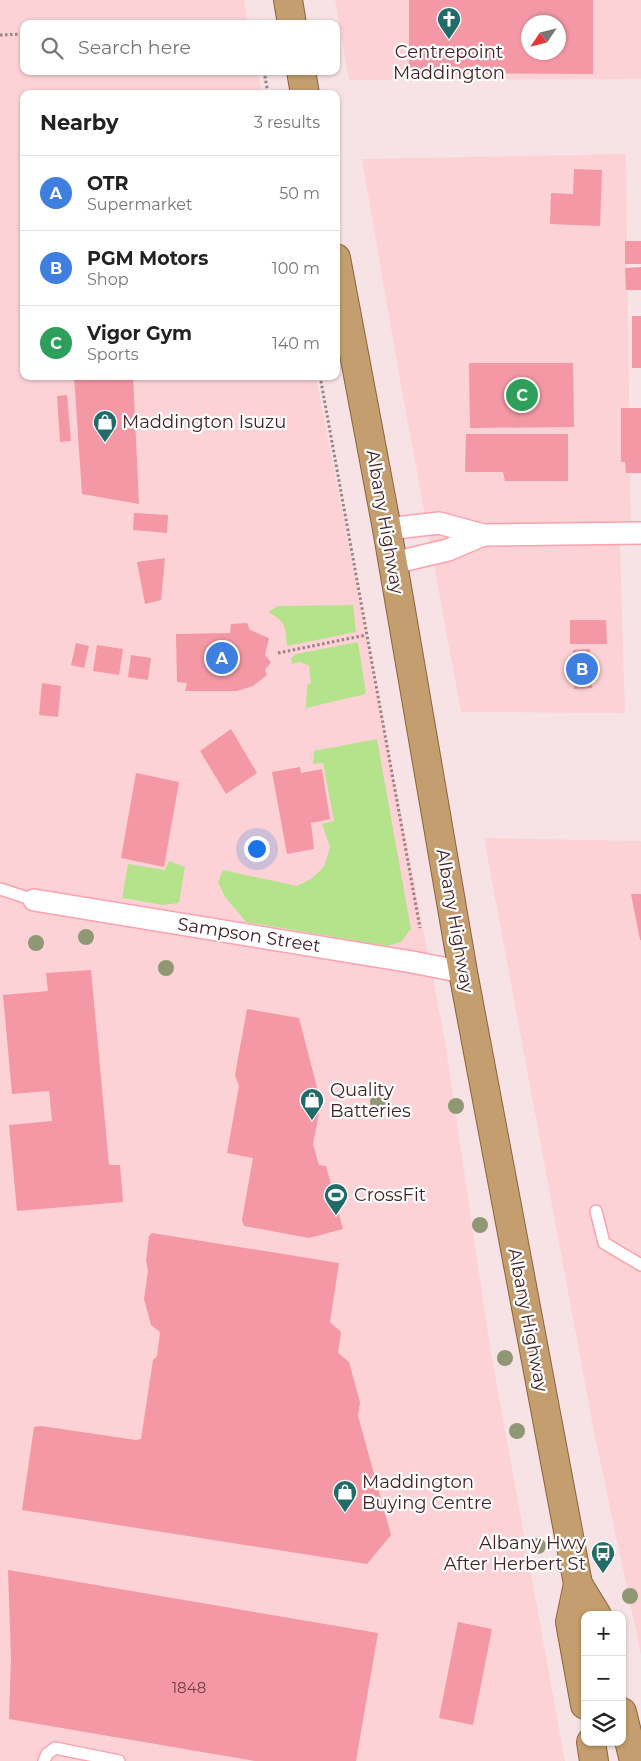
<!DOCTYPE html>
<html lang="en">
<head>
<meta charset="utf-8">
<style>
  :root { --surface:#fff; --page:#f2f2f2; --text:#222; --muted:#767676; --line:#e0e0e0; --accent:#216c69 }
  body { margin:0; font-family:Montserrat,sans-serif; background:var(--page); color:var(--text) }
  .controls { position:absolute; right:15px; bottom:15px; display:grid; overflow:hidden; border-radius:10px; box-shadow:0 1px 4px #0004 }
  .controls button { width:45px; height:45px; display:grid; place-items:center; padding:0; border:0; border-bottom:1px solid var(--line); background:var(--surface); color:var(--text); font:25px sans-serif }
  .compass { position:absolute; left:521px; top:15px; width:45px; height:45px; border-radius:50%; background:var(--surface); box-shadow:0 1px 4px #0004; rotate:235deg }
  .you { position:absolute; left:256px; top:848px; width:18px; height:18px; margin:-12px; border:4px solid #fff; border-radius:50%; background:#1a73e8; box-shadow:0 0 0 8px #1a73e833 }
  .badge { display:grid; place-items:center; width:32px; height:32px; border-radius:50%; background:var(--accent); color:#fff; font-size:16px; font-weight:700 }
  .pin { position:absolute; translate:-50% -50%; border:2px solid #fff; box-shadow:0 1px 5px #0006 }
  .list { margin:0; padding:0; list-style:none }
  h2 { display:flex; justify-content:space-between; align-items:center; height:65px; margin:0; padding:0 20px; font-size:21px }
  h2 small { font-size:16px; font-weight:400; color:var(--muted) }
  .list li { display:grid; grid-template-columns:32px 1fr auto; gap:15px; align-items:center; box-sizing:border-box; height:75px; padding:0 20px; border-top:1px solid var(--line) }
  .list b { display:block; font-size:19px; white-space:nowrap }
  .list p { margin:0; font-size:16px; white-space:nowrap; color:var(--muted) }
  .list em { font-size:16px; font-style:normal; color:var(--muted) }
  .icon { flex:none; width:28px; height:28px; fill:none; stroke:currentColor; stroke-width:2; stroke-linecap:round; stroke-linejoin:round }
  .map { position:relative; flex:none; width:641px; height:1761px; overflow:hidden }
  .search { position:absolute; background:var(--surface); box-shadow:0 1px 4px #0004; left:20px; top:20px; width:320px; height:55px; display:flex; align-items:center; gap:12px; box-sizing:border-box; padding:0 18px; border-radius:10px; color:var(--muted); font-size:19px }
  .panel { position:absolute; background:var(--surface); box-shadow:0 1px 4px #0004; left:20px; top:90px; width:320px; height:290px; border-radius:10px }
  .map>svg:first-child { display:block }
  .built { fill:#fcd2d6; fill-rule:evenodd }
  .green { fill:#b5e38c }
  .building { fill:#f398a4; fill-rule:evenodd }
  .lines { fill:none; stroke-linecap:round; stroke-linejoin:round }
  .service-casing { stroke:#fca1ad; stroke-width:14 }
  .minor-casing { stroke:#fca1ad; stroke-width:24 }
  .trunk-casing { stroke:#8e633d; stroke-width:30 }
  .path { stroke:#9d8185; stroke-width:3; stroke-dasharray:2.5 2.5; stroke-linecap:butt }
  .service { stroke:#fff; stroke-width:11 }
  .minor { stroke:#fff; stroke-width:21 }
  .trunk { stroke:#c49e6e; stroke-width:28 }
  .tree { fill:#8f9873 }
  .labels { text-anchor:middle; stroke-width:4.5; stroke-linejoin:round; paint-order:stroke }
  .number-label { font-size:15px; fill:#703f46 }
  .poi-label { font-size:18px; fill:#452127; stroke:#fff; text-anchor:start }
  .street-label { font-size:18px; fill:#452127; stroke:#fff }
</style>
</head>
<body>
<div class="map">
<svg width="641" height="1761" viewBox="0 0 641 1761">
  <rect width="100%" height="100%" fill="#f7e3e5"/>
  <!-- built -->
  <g class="built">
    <polygon points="0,0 244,0 248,24 24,24 24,71 257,71 262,94 24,94 24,376 316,376 445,1041 490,1347 565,1761 0,1761"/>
    <path d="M 335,0 L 641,0 L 641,79 L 349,80 ZM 528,22 L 558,22 L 558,52 L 528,52 Z"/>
    <polygon points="626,154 631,544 620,545 625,713 461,712 398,369 362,159"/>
    <polygon points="484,838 641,841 641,1655 594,1432"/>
  </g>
  <!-- green -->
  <g class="green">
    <path d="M 353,605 L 356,632 L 287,646 C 285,627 287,622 268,612 L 278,606 Z"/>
    <polygon points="358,642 366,694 306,708 307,685 311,683 309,666 300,662 292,664 291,658 296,654"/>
    <polygon points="377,739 411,929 401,942 387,946 246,922 225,897 218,882 223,870 297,886 311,879 324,867 330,847 322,824 334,821 323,763 313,764 314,751"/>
    <polygon points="169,861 185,867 179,903 163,905 122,898 128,864 165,870"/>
  </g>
  <!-- building -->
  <g class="building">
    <path d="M 409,0 L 593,0 L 593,74 L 409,73 ZM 528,22 L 558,22 L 558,52 L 528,52 Z"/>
    <polygon points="574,169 602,170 600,226 550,224 551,193 573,194"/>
    <rect x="625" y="241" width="16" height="23"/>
    <polygon points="641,267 641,290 626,290 625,268"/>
    <rect x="632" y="316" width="9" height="52"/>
    <polygon points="469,363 573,363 574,427 470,428"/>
    <polygon points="74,376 133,376 139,504 82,494"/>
    <polygon points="67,395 71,441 60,442 57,396"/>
    <polygon points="621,408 641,408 641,473 626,473 625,462 621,462"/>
    <polygon points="466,434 568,434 568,481 505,481 503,472 465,472"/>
    <polygon points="134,513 168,515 167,533 133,530"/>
    <polygon points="165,558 161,600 145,604 137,562"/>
    <polygon points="570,620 606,620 607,644 570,644"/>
    <polygon points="247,623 250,630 269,638 265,655 271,662 265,670 267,675 253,686 237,691 185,691 187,683 177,682 176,634 230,633 231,624"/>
    <polygon points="76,643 89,646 84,668 71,665"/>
    <polygon points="97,645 123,649 119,675 93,671"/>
    <polygon points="590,649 592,688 574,689 573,650"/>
    <polygon points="131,655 151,658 148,680 128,677"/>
    <polygon points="42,683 61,686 58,717 39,715"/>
    <polygon points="231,729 257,773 226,794 200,751"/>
    <polygon points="300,767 301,773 322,769 330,819 311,823 314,849 287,854 272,772"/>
    <polygon points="136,773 179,782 164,867 121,858"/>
    <polygon points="631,894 641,894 641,940 640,940"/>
    <polygon points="91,970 109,1165 120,1165 123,1202 17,1211 9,1125 52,1121 49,1091 12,1094 3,995 48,991 46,973"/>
    <polygon points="247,1009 299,1018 321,1103 313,1144 319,1165 326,1166 343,1229 309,1238 244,1226 242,1220 253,1158 227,1153 239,1086 235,1075"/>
    <polygon points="152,1233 339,1263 330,1322 341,1332 338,1353 349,1362 360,1402 358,1416 391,1535 367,1564 22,1510 34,1427 41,1426 136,1440 141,1439 153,1360 157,1356 160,1332 151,1325 144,1299 148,1271 146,1261 149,1236"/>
    <polygon points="8,1570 378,1633 356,1761 255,1761 9,1719 11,1657"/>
    <polygon points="458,1622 492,1629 473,1725 439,1718"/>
  </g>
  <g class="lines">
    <!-- service casing -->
    <g class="service-casing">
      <g id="service">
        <polyline points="0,889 34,900"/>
        <polyline points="596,1211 604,1243 641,1265"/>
        <polyline points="44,1761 47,1754 55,1748 119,1761"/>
      </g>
    </g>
    <!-- minor casing -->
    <g class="minor-casing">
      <g id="minor">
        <polyline points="387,529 439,523 483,535 641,533"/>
        <polyline points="393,563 448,550 483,535"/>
        <polyline points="34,900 412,962 463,972"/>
      </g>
    </g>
    <!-- trunk casing -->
    <g class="trunk-casing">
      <g id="trunk">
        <polyline points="288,0 292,24"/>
        <polyline points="301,71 305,94"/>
        <polyline points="336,258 387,529 463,972 578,1584 597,1615"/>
        <polyline points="578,1584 570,1622 585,1705"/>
        <polyline points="622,1712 634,1761"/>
        <polyline points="591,1742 594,1761"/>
      </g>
    </g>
    <!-- path -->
    <g class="path">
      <polyline points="229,24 255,22 255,24"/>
      <polyline points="0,35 24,34"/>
      <polyline points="264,71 268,94"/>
      <polyline points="320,376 420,928"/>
      <polyline points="278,653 366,635"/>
    </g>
    <!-- service -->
    <use href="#service" class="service"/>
    <!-- minor -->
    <use href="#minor" class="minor"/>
    <!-- trunk -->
    <use href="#trunk" class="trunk"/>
  </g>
  <!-- trees -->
  <g class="tree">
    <circle cx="86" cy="937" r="8"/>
    <circle cx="36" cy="943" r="8"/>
    <circle cx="166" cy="968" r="8"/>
    <circle cx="378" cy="1102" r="8"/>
    <circle cx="456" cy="1106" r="8"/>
    <circle cx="480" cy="1225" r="8"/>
    <circle cx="505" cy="1358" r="8"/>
    <circle cx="517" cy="1431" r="8"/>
    <circle cx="538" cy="1546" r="8"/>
    <circle cx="630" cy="1596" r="8"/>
  </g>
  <!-- icons -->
  <defs>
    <g id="church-pin" transform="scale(1.25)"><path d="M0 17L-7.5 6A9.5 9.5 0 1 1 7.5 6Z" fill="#216c69" stroke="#fff"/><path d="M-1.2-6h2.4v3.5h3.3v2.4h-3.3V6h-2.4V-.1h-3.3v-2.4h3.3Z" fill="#fff"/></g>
    <g id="shop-pin" transform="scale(1.25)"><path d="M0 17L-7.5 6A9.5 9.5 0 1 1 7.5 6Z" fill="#216c69" stroke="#fff"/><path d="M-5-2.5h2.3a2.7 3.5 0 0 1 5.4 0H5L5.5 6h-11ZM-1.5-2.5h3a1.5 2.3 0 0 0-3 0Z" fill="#fff"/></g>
    <g id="stadium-pin" transform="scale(1.25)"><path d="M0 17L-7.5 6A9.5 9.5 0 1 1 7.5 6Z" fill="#216c69" stroke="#fff"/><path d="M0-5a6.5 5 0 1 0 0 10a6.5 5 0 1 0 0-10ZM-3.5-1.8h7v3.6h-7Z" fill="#fff"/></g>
    <g id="bus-pin" transform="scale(1.25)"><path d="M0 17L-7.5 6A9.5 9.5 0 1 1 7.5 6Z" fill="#216c69" stroke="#fff"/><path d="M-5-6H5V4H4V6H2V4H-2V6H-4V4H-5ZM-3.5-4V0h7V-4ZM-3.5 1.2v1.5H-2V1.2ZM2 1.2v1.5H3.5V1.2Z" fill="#fff"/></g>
  </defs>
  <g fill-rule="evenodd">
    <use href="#church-pin" x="449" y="19"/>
    <use href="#shop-pin" x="105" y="422"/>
    <use href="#shop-pin" x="312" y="1100"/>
    <use href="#stadium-pin" x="336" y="1195"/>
    <use href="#shop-pin" x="345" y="1492"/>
    <use href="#bus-pin" x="603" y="1553"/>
  </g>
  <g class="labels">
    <!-- number labels -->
    <g class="number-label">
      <text x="189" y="1693">1848</text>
    </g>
    <!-- poi labels -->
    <g class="poi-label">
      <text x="449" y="58" text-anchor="middle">Centrepoint<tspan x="449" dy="21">Maddington</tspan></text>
      <text x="122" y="428">Maddington Isuzu</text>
      <text x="330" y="1096">Quality<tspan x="330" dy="21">Batteries</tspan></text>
      <text x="354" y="1201">CrossFit</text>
      <text x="362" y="1488">Maddington<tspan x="362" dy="21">Buying Centre</tspan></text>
      <text x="586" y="1549" text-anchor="end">Albany Hwy<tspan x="586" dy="21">After Herbert St</tspan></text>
    </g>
    <!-- street labels -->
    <g class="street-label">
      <text transform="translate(385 522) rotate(80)" y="6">Albany Highway</text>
      <text transform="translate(455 921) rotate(80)" y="6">Albany Highway</text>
      <text transform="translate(249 935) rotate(9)" y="6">Sampson Street</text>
      <text transform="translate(528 1320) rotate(79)" y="6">Albany Highway</text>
    </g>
  </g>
</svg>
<div class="controls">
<button>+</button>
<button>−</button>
<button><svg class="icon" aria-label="layers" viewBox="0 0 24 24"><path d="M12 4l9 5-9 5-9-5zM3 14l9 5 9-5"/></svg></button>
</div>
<svg class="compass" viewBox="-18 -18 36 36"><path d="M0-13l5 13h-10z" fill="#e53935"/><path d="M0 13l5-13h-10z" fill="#767676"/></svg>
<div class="you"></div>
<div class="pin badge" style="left:222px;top:658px;background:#3f7fe0">A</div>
<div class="pin badge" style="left:582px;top:669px;background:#3f7fe0">B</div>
<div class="pin badge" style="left:522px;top:395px;background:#2e9e5b">C</div>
<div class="search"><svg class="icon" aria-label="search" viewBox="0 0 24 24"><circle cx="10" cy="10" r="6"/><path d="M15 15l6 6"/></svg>Search here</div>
<section class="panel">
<h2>Nearby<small>3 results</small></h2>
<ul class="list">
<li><span class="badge" style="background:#3f7fe0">A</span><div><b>OTR</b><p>Supermarket</p></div><em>50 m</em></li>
<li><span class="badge" style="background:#3f7fe0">B</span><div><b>PGM Motors</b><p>Shop</p></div><em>100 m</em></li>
<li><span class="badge" style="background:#2e9e5b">C</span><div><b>Vigor Gym</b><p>Sports</p></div><em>140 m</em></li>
</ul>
</section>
</div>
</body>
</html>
